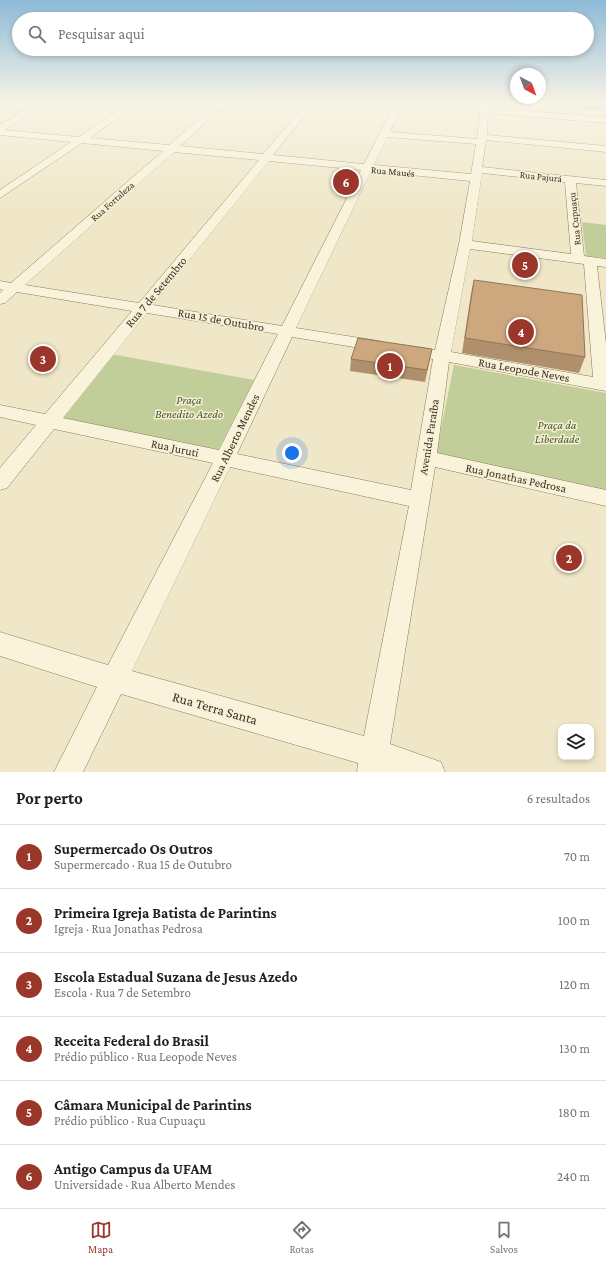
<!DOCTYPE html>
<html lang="pt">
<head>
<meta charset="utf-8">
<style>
  :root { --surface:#fff; --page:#f6f6f6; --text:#202124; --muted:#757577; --line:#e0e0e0; --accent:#9b362b }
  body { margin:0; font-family:"Crimson Pro",serif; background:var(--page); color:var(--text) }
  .controls { position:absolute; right:12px; bottom:12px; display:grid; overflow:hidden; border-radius:8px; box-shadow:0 2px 6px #0003 }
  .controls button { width:36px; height:36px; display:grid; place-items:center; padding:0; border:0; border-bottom:1px solid var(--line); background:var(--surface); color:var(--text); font:20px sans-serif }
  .compass { position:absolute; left:510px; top:68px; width:36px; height:36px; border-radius:50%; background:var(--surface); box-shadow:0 2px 6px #0003; rotate:139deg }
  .you { position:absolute; left:292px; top:453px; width:14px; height:14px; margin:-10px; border:3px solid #fff; border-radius:50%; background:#1a73e8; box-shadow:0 0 0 6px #1a73e833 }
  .badge { display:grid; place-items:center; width:26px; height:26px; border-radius:50%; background:var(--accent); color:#fff; font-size:13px; font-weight:700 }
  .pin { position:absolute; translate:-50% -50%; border:2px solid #fff; box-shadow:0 1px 4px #0006 }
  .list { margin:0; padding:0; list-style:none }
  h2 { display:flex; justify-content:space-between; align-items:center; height:52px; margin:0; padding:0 16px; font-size:17px }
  h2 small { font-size:13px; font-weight:400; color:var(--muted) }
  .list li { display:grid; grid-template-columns:26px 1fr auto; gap:12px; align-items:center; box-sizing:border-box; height:64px; padding:0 16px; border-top:1px solid var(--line) }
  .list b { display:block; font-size:15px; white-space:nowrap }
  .list p { margin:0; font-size:13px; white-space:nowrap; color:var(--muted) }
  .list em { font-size:13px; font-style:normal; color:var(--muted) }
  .icon { flex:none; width:22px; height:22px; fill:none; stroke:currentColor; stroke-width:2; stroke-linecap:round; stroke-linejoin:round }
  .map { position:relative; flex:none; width:606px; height:772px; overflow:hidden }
  .search { position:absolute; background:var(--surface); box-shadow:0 2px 6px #0003; left:12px; right:12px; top:12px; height:44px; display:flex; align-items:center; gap:10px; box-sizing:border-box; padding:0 14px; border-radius:22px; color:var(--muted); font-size:15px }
  .sheet { height:436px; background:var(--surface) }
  nav { display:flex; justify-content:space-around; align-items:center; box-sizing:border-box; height:56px; border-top:1px solid var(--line); background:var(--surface); font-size:11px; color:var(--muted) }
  nav a { display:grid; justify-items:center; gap:2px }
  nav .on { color:var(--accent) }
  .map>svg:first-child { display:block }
  .green { fill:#c2ce9a }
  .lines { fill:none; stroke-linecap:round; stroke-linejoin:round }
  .minor-casing { stroke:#8b7a5c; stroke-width:1 }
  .minor { fill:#f9f3db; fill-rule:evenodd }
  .wall { fill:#b0906c }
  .building { fill:#cda77d; stroke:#907558 }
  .labels { text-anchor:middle; stroke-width:3; stroke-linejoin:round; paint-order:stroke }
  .far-street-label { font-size:10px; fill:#3b3020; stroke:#f6f0d7 }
  .street-label { font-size:12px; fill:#3b3020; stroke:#f6f0d7 }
  .park-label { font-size:12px; font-style:italic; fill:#465826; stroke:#f6f0d7 }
  .near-street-label { font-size:14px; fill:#3b3020; stroke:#f6f0d7 }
</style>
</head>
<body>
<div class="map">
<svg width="606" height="772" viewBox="0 0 606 772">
  <rect width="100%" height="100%" fill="#efe7c7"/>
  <!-- green -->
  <g class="green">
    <polygon points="582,222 606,225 606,258 586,256"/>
    <polygon points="111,354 254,380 217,452 58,419"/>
    <polygon points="454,365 606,393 606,491 436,453"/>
  </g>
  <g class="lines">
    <!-- minor casing -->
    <g class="minor-casing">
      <path id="minor" d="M 39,103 L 49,103 L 4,130 L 79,137 L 129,103 L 138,103 L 90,138 L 169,145 L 218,103 L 227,103 L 180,146 L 263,154 L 307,103 L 315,103 L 273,155 L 364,164 L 395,103 L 403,103 L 390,132 L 477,139 L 481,103 L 489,103 L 489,108 L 606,117 L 606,123 L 488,113 L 487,135 L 606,146 L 606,152 L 486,140 L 482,167 L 606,180 L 606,186 L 576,183 L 584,256 L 606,259 L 606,267 L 597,266 L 606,344 L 606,391 L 449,362 L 437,453 L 606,490 L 606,506 L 435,467 L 390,744 L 441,762 L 445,772 L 357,772 L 358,763 L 121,694 L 83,772 L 54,772 L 97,687 L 0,656 L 0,632 L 108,665 L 213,463 L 54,429 L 7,488 L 0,490 L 0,468 L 36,425 L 0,417 L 0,405 L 45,414 L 132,311 L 17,292 L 5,303 L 0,304 L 0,293 L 3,290 L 0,289 L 0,281 L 11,283 L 163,151 L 82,143 L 0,198 L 0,190 L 71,142 L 0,135 L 0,124 ZM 387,137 L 476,144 L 471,174 L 374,165 ZM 174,152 L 259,160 L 139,303 L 25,285 ZM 269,161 L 361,170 L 282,326 L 153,305 ZM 371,171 L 470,181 L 459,244 L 435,350 L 425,350 L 423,354 L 425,358 L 433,359 L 411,490 L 237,454 L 292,337 L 379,351 L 385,349 L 387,346 L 385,343 L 379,341 L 296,328 ZM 482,173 L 565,182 L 571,254 L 472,241 ZM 470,249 L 584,264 L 593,377 L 451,352 ZM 147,313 L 278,334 L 219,450 L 63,418 ZM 230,467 L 409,506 L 364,736 L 132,671 Z"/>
    </g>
    <!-- minor -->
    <use href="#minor" class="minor"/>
  </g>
  <!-- wall -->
  <g class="wall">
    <polygon points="542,103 606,103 606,111 551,106"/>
    <polygon points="474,280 585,357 579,373 462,353 471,294"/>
    <polygon points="432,349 425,382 350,371 351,359"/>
  </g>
  <!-- building -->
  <g class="building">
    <polygon points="590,103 606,103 606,104"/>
    <polygon points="474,280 582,295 585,357 465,338"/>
    <polygon points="358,338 432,349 427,370 351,359"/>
  </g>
  <!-- sky -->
  <linearGradient id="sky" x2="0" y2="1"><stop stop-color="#8ebad7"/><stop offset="0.49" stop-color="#f8f4e6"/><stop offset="1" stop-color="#f8f4e6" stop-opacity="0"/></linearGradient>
  <rect width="606" height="211" fill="url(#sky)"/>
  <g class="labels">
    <!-- far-street labels -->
    <g class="far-street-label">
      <text transform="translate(393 171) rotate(5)" y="4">Rua Maués</text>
      <text transform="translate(541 176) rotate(6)" y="4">Rua Pajurá</text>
      <text transform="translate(112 201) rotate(-42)" y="4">Rua Fortaleza</text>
      <text transform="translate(574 219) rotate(-96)" y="4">Rua Cupuaçu</text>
    </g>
    <!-- street labels -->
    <g class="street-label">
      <text transform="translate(156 292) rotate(-50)" y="4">Rua 7 de Setembro</text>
      <text transform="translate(221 320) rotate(10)" y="4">Rua 15 de Outubro</text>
      <text transform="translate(524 370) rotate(10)" y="4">Rua Leopode Neves</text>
      <text transform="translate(429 437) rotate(-81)" y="4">Avenida Paraíba</text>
      <text transform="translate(235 438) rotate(-64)" y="4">Rua Alberto Mendes</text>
      <text transform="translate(175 448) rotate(12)" y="4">Rua Juruti</text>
      <text transform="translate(516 478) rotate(12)" y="4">Rua Jonathas Pedrosa</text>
    </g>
    <!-- park labels -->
    <g class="park-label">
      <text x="189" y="404">Praça<tspan x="189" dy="14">Benedito Azedo</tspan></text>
      <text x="557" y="429">Praça da<tspan x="557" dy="14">Liberdade</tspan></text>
    </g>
    <!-- near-street labels -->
    <g class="near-street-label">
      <text transform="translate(215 708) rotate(16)" y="5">Rua Terra Santa</text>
    </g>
  </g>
</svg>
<div class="controls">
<button><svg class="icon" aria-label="layers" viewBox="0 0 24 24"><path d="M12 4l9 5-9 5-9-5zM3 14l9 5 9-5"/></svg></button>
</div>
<svg class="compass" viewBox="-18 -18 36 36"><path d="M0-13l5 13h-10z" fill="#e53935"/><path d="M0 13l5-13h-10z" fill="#757577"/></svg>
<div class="you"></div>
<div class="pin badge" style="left:390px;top:366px">1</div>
<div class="pin badge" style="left:569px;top:558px">2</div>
<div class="pin badge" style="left:43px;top:359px">3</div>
<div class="pin badge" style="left:521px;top:332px">4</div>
<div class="pin badge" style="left:525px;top:265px">5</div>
<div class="pin badge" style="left:346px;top:182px">6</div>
<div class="search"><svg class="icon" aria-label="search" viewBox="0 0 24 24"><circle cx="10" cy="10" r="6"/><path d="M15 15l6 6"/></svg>Pesquisar aqui</div>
</div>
<section class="sheet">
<h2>Por perto<small>6 resultados</small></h2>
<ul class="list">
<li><span class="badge">1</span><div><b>Supermercado Os Outros</b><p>Supermercado · Rua 15 de Outubro</p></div><em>70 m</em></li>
<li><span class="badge">2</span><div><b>Primeira Igreja Batista de Parintins</b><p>Igreja · Rua Jonathas Pedrosa</p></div><em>100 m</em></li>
<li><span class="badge">3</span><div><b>Escola Estadual Suzana de Jesus Azedo</b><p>Escola · Rua 7 de Setembro</p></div><em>120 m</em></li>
<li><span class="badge">4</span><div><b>Receita Federal do Brasil</b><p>Prédio público · Rua Leopode Neves</p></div><em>130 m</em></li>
<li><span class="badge">5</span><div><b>Câmara Municipal de Parintins</b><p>Prédio público · Rua Cupuaçu</p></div><em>180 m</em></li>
<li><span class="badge">6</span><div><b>Antigo Campus da UFAM</b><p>Universidade · Rua Alberto Mendes</p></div><em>240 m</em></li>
</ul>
</section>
<nav>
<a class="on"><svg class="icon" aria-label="map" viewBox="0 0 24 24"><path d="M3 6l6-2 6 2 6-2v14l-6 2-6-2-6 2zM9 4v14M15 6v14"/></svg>Mapa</a>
<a><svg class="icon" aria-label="directions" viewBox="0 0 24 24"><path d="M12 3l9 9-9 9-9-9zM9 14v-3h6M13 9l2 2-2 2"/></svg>Rotas</a>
<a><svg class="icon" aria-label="saved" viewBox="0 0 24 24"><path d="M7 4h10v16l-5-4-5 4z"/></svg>Salvos</a>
</nav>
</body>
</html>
